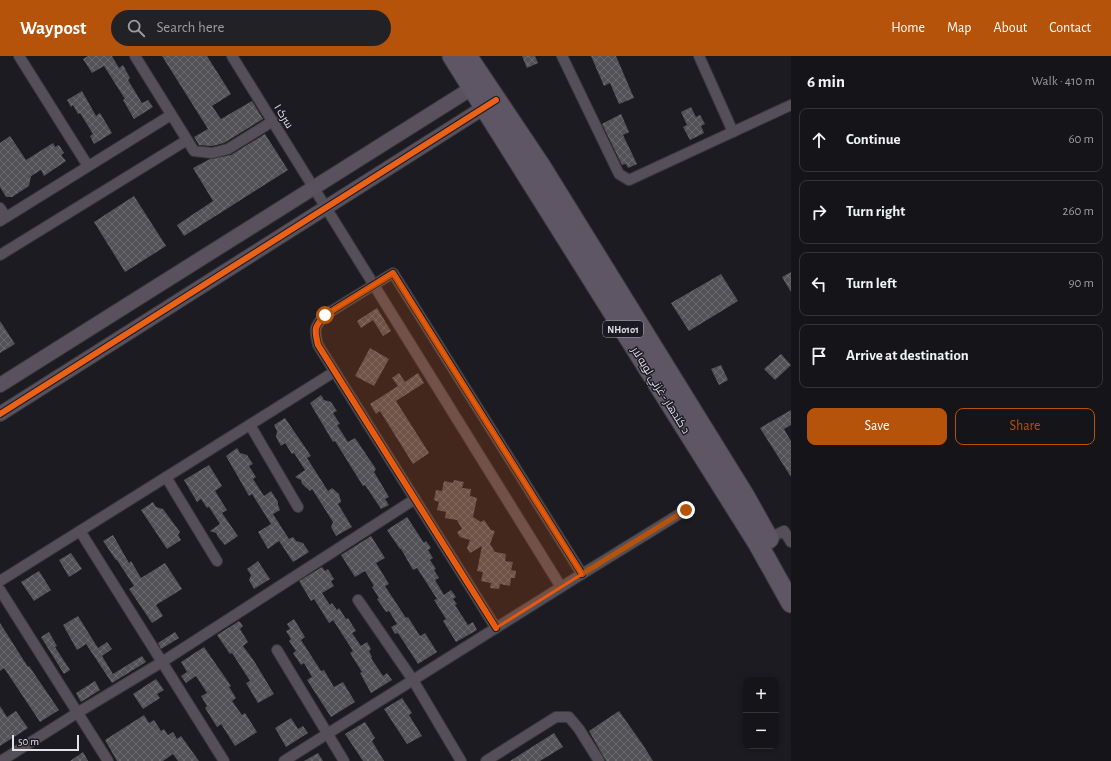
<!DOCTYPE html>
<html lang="en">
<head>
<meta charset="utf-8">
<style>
  :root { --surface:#151419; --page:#222126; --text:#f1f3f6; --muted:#9d9ea2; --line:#343338; --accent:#b45309 }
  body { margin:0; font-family:"Alegreya Sans",Cairo,sans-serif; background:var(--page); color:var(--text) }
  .controls { position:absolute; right:12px; bottom:12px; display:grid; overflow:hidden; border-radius:8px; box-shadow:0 2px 6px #0003 }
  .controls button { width:36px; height:36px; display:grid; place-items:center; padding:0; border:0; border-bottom:1px solid var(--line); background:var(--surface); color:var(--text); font:20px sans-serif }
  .scale { position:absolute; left:12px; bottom:10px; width:67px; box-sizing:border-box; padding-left:4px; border:2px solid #e2e1e8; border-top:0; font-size:11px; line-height:14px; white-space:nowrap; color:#e2e1e8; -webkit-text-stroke:3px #1b1923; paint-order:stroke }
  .stop { position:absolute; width:12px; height:12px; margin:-9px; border:3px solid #b45309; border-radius:50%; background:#fff }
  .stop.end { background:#b45309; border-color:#fff; box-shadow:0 1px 4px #0008 }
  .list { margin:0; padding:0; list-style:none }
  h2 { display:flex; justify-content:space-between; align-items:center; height:52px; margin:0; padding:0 16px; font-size:17px }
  h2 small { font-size:13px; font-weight:400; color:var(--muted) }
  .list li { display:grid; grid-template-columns:26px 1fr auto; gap:12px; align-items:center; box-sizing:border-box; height:64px; margin:0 8px 8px; padding:0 8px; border:1px solid var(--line); border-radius:8px }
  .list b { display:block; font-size:15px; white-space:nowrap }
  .list em { font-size:13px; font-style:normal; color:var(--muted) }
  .actions { display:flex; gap:8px; padding:12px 16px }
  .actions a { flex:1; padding:9px 0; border:1px solid var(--accent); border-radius:8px; text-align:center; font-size:14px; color:var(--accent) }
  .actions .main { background:var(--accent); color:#fff }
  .icon { flex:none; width:22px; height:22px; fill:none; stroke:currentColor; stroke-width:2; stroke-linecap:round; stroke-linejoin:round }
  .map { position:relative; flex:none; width:791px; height:705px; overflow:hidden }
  header { display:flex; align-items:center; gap:24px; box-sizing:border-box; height:56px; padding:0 20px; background:var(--accent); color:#fff }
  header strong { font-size:19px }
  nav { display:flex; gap:22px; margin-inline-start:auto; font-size:14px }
  .search { width:280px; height:36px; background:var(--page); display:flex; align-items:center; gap:10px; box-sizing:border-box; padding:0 14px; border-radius:22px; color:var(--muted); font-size:15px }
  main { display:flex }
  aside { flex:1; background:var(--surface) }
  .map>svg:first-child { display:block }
  .building { fill:url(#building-cross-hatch) }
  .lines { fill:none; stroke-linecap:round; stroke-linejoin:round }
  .street-casing { stroke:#39383c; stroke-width:12 }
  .secondary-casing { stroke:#39383c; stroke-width:16 }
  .highway-casing { stroke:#39383c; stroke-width:21 }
  .street { stroke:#554f5a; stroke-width:10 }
  .secondary { stroke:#59525e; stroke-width:14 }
  .highway { stroke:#5e5664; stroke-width:19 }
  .cycleway-casing { stroke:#1b1923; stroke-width:8 }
  .cycleway { stroke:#ea6118; stroke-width:6 }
  .route { stroke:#b45309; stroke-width:5 }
  .marked { fill:#e8590c; fill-opacity:0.2; stroke:#e8590c; stroke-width:3; stroke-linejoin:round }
  .labels { text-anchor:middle; stroke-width:3; stroke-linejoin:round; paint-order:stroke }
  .shield { fill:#1b1923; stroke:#a6a5ad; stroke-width:1 }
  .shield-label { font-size:10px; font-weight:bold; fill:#e2e1e8 }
  .street-label { font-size:11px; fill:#e2e1e8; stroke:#1b1923 }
</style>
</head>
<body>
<header>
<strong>Waypost</strong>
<div class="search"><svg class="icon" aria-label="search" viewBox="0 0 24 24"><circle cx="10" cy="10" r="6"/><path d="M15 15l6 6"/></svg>Search here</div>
<nav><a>Home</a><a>Map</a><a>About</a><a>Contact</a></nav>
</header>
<main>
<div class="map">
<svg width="791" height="705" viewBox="0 0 791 705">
  <defs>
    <pattern id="building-cross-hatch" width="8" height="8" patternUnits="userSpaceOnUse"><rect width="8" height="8" fill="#525257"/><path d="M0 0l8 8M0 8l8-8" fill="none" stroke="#6b6b6f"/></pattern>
  </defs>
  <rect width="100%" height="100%" fill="#1c1b21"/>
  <!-- building -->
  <g class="building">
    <polygon points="88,0 112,0 119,12 123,9 130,22 128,24 142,47 148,44 153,51 134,63 123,44 125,43 104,10 92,17 83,3"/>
    <polygon points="162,0 207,0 231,38 212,50 221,63 252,45 263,63 224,87 212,90 199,89 194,81 208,73"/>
    <polygon points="522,0 535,0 538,7 527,12"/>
    <polygon points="591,0 616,0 634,42 619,48 610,27 604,30"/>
    <polygon points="82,35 96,60 100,57 112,77 94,88 90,80 93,78 80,57 78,58 73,49 71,51 67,44"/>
    <polygon points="691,51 696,61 700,59 705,68 701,70 704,77 690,84 683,71 687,69 681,56"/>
    <polygon points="621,58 629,76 623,79 637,108 628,112 626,108 622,109 602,68"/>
    <polygon points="265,78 288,114 184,180 177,169 213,145 193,112 210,103 231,99"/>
    <polygon points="10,80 26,104 53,87 55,91 59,89 64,97 61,99 66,105 44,120 41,114 31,120 29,130 12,141 6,141 0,131 0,87"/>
    <polygon points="134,140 166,190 125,216 94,166"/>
    <polygon points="791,216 791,236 782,221"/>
    <polygon points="721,218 738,245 689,275 671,247"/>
    <polygon points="377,252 391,275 383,280 373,264 361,272 357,265"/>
    <polygon points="0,265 15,288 0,297"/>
    <polygon points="370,292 389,303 374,330 355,320"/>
    <polygon points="781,298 791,309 775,324 764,313"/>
    <polygon points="721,309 728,324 719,329 711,313"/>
    <polygon points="399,317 405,326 418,317 424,327 396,345 429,397 413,408 380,355 376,358 370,348 398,330 392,322"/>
    <polygon points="321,339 324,344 331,346 337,355 333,357 340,368 337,369 348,386 355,382 376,413 374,416 389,441 385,443 389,449 381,453 365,429 363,430 335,385 333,386 310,347"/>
    <polygon points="791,354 791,369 784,373 791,385 791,421 760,372"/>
    <polygon points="285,362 311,400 307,402 328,435 332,432 339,438 341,446 338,448 352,471 336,480 331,471 333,466 312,433 310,435 302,428 301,424 295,421 305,414 294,397 292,398 285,387 281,390 276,381 277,375 274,369"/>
    <polygon points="237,392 240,397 247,399 253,408 249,410 256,421 253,423 264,440 271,435 278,446 278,449 280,454 273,458 289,483 293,481 296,485 303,487 309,496 293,506 279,485 268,493 258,476 271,468 252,438 249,440 226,400"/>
    <polygon points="209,409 222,430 215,435 227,454 222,457 238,480 225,489 218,481 216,477 210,475 220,468 209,451 207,452 201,443 197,446 184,424"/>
    <polygon points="454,424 464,426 462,432 471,433 470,440 477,442 473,461 481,466 484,464 491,474 495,475 490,488 495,496 506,498 505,505 513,506 511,514 516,515 515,522 511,522 510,530 500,528 499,533 490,532 491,527 481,525 483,516 477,515 482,490 470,497 467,492 470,484 460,481 457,476 462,473 457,464 445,462 446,456 437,454 439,446 434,444 436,434 442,435 444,425 453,427"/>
    <polygon points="153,446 156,451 163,453 180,476 178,479 181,484 167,493 141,454"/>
    <polygon points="407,461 424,487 426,485 431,492 428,494 433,502 430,504 436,513 434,514 439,522 435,524 444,539 451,534 456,541 453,543 457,548 455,549 468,569 473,566 477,574 456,586 443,565 446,563 434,544 437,543 417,512 413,514 401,493 400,493 387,474"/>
    <polygon points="113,479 129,507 131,505 141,522 165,507 182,533 156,549 163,560 152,567 129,533 134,530 117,504 116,504 103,485"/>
    <polygon points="371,480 385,502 376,507 389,528 385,530 406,562 408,561 420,580 425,577 437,596 418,608 398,577 395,578 391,571 397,568 389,555 386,556 377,543 379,542 372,531 374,530 365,515 355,521 341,499"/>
    <polygon points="71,497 82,513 69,521 59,504"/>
    <polygon points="258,505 270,523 254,533 249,524 251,519 247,513"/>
    <polygon points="322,511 325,515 328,513 334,523 331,525 334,530 322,537 330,549 332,547 337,554 339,552 346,563 348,562 356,575 352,577 361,590 367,586 371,593 369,595 372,601 371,602 383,620 387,617 392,624 371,637 360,617 362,616 350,597 353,595 333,564 329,567 314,543 311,545 299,525"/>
    <polygon points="39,515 51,534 34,545 21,526"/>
    <polygon points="78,560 98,592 107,586 112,593 102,600 113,618 142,600 146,606 112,627 86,588 77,594 63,569"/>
    <polygon points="294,563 305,581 301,584 321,615 324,614 334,631 343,626 355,646 331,661 307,624 312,621 304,607 301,609 293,597 296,595 289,585 291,583 286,575 290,573 287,568"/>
    <polygon points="239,565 243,570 240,573 248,586 243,590 254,605 274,638 258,647 246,627 250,625 232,597 230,598 217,579"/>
    <polygon points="0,567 28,611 29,610 59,654 40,666 4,612 0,615"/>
    <polygon points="49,576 57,590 55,591 70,614 64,618 41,581"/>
    <polygon points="175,576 179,582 161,593 158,587"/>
    <polygon points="204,591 231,630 229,631 236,642 232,645 242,659 245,657 257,676 235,690 221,668 217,671 205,652 207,650 201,640 207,637 196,620 186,627 181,620 187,616 181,606"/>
    <polygon points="156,623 164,634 157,638 160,642 143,653 133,638"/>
    <polygon points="95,625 100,634 81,646 76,637"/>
    <polygon points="402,642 412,657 409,659 422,680 407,688 384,653"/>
    <polygon points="0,650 7,661 16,655 28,672 0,690"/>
    <polygon points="619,655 643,689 653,705 606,705 589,675"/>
    <polygon points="144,659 149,667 154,664 161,675 164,673 168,679 173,676 177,683 181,680 199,705 178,705 173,698 163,705 117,705 105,684"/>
    <polygon points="291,662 298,673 303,670 308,677 286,691 275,672"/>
    <polygon points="365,666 375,682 372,685 384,705 363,705 345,678"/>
    <polygon points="554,677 563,691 540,705 510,705"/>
    <polygon points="83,696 88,705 70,705"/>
    <polygon points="318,697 323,705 304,705"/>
  </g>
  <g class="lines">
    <!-- street casing -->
    <g class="street-casing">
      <g id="street">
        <polyline points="19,0 88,110"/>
        <polyline points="135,0 194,95 212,97 228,93 273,65"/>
        <polyline points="232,0 561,531"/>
        <polyline points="562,0 619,118 629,124 791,49"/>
        <polyline points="699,0 733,76"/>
        <polyline points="0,152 6,161"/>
        <polyline points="0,165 171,59"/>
        <polyline points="0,199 187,84"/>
        <polyline points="250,369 298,451"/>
        <polyline points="166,421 217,505"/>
        <polyline points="80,475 224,705"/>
        <polyline points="765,484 784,475 791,486"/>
        <polyline points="0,525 334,316"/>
        <polyline points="0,534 108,705"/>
        <polyline points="358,544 413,624 461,705"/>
        <path d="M 496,572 L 318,289 C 314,273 314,271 325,259 L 393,217 L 582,518"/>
        <polyline points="277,594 344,705"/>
        <polyline points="1,705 77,657 162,606 415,443"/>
        <polyline points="284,705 582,518 686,454"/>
        <polyline points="486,705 556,661 569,661 579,673 599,705"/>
      </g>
    </g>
    <!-- secondary casing -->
    <g class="secondary-casing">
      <g id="secondary">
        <polyline points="0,329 480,27"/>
        <polyline points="0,358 491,47"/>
      </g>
    </g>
    <!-- highway casing -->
    <g class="highway-casing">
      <g id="highway">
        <polyline points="452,0 758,488 791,547"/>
        <polyline points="470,4 541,110 745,440 769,483"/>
      </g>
    </g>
    <!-- street -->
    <use href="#street" class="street"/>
    <!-- secondary -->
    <use href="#secondary" class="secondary"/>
    <!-- highway -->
    <use href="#highway" class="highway"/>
    <!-- cycleway casing -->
    <g class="cycleway-casing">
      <g id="cycleway">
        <polyline points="0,358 496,44"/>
        <path d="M 496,572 L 318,289 C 314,273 314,271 325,259 L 393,217 L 582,518"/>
      </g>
    </g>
    <!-- cycleway -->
    <use href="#cycleway" class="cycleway"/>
  </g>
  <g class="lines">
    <!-- route -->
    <polyline class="route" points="325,259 393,218 582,518 686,454"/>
  </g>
  <!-- marked area -->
  <path class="marked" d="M 393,217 L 582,518 L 496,572 L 318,289 L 316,269 L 325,259 Z"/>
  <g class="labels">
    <!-- shield labels -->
    <rect class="shield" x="603" y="265" width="40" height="16" rx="3"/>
    <g class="shield-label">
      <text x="623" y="277">NH0101</text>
    </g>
    <!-- street labels -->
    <g class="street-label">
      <text transform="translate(284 60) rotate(58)" y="4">سرک ۱</text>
      <text transform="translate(661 334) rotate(58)" y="4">د کندهار - غزني لويه لار</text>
    </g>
  </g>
</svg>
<div class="controls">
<button>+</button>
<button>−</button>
</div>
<div class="scale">50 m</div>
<div class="stop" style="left:325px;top:259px"></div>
<div class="stop end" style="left:686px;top:454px"></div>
</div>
<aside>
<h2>6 min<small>Walk · 410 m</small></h2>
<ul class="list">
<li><svg class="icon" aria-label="ahead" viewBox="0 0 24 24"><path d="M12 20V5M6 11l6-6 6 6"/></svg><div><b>Continue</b></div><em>60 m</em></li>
<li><svg class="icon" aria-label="right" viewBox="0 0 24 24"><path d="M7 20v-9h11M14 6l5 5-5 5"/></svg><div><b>Turn right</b></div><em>260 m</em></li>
<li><svg class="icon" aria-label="left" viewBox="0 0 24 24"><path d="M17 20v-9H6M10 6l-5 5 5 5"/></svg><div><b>Turn left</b></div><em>90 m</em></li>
<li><svg class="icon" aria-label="arrive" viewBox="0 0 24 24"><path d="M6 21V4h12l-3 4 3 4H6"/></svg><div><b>Arrive at destination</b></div></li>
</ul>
<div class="actions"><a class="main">Save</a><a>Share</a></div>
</aside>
</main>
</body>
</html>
